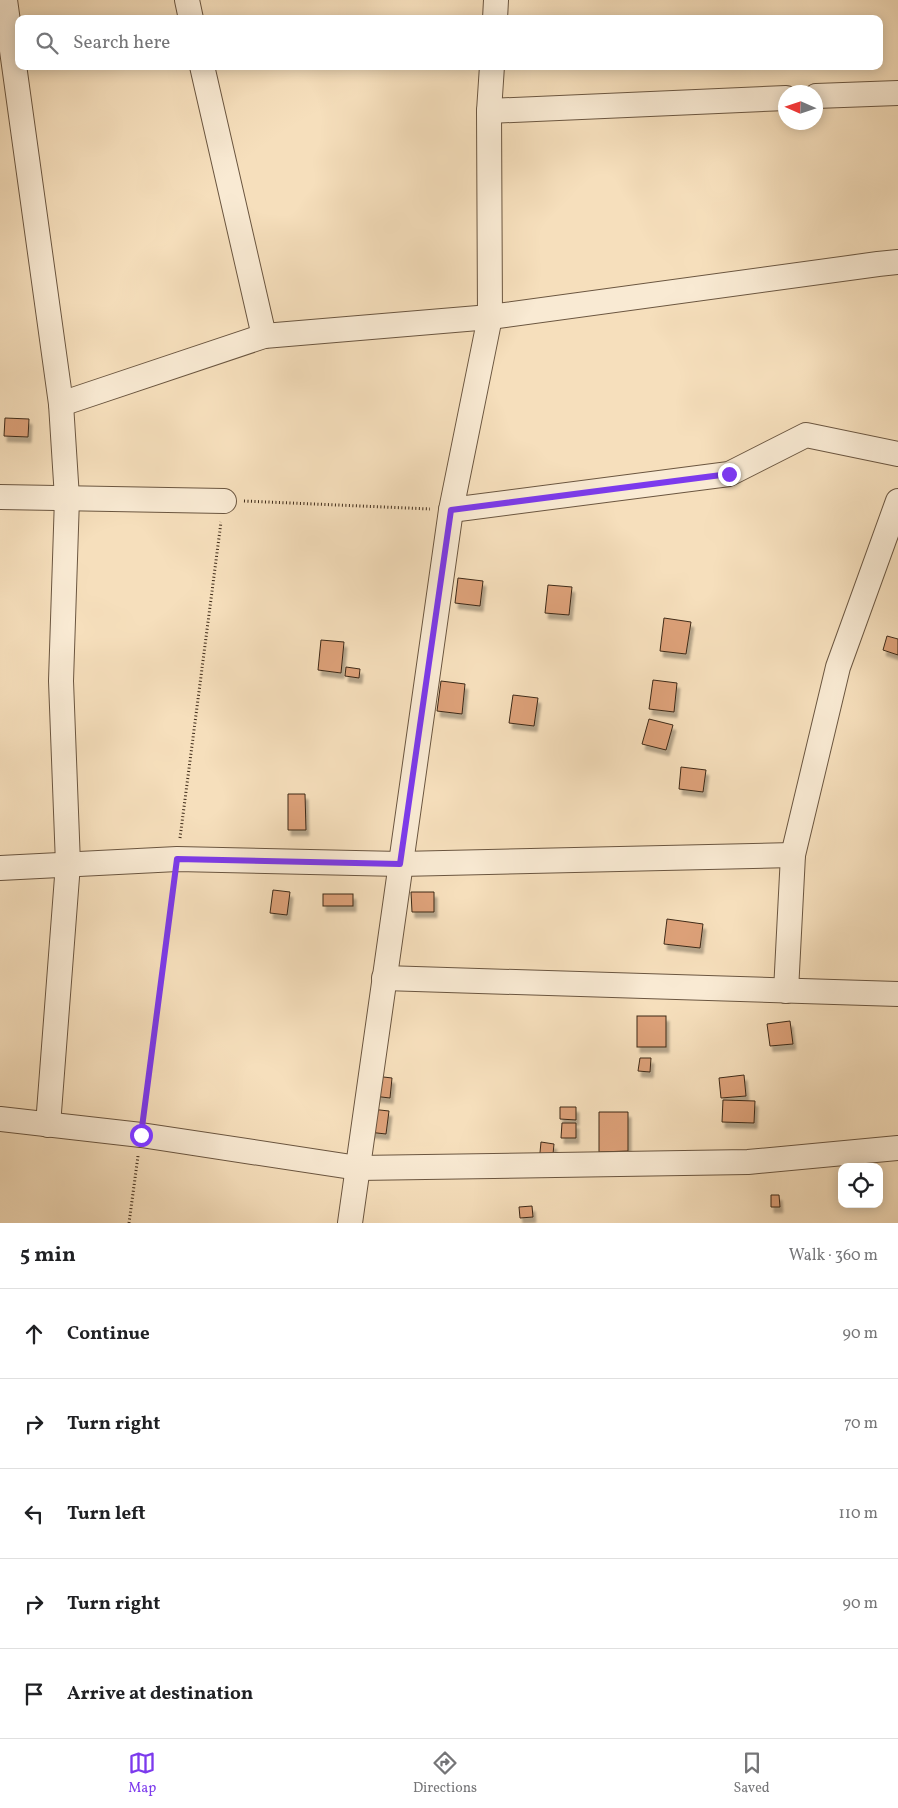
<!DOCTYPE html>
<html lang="en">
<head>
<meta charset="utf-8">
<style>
  :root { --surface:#fff; --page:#f2f2f2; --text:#202124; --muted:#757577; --line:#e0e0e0; --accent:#7c3aed }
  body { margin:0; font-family:Vollkorn,serif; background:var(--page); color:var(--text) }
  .controls { position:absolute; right:15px; bottom:15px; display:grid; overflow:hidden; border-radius:10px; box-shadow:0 2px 12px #0003 }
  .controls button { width:45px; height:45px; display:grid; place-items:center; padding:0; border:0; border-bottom:1px solid var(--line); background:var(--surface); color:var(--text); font:25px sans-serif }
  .compass { position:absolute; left:778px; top:85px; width:45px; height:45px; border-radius:50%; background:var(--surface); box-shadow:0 2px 12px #0003; rotate:273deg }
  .stop { position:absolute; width:15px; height:15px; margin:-11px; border:4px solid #7c3aed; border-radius:50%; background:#fff }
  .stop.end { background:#7c3aed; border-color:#fff; box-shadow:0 1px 5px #0008 }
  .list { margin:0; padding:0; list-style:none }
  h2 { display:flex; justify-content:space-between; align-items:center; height:65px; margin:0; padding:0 20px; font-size:21px }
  h2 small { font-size:16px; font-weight:400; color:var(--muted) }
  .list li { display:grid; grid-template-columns:32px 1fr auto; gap:15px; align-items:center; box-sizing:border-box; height:90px; padding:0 20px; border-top:1px solid var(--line) }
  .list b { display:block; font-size:19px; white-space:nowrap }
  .list em { font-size:16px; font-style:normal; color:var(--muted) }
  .icon { flex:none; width:28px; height:28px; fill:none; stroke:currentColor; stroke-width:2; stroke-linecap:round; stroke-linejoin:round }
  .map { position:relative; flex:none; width:898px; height:1223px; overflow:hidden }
  .search { position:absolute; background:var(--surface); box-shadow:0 2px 12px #0003; left:15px; right:15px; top:15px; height:55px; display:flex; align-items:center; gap:12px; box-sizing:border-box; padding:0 18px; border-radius:10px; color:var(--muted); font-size:19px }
  .sheet { height:515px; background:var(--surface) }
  nav { display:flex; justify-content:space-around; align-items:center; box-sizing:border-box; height:70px; border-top:1px solid var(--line); background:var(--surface); font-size:14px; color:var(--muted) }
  nav a { display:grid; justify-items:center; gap:2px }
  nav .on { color:var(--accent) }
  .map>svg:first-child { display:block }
  .building { fill:#dda179; stroke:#3d2917; filter:url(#shadow) }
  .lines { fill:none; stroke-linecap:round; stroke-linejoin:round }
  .street-casing { stroke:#6b5640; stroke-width:26 }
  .path { stroke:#3d2917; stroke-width:3; stroke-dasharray:1 2.5; stroke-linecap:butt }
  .street { stroke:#f9ead3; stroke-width:24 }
  .route { stroke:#7c3aed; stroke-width:6 }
</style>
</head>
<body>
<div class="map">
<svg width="898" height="1223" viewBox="0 0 898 1223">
  <defs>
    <filter id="shadow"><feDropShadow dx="3" dy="5.5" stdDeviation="1" flood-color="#0004"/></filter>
  </defs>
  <rect width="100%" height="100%" fill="#f6dfbc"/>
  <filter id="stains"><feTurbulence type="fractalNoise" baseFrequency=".004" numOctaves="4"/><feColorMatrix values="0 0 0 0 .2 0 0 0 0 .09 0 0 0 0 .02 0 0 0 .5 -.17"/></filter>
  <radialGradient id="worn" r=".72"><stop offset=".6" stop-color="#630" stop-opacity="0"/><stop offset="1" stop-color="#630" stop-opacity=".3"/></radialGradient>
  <!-- building -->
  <g class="building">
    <polygon points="5,418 29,419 28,437 4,436"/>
    <polygon points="458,578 483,581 480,606 455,603"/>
    <polygon points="548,585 572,587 569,615 545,613"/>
    <polygon points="664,618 691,622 686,654 660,651"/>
    <polygon points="887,636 898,639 898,655 883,650"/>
    <polygon points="321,640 344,642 341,673 318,670"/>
    <polygon points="346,667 360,669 359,678 345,676"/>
    <polygon points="653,680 677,683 674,712 649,709"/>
    <polygon points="441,681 465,684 462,714 437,711"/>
    <polygon points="513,695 538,698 534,726 509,723"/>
    <polygon points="649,719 673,725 666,750 642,744"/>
    <polygon points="681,767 706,770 703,792 679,789"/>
    <polygon points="288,794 305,794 306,830 288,830"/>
    <polygon points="273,890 290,892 287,915 270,913"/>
    <polygon points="411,892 434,892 434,912 412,912"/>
    <rect x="323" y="894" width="30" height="12"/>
    <polygon points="667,919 703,924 700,948 664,944"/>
    <rect x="637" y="1016" width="29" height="31"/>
    <polygon points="790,1021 793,1044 770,1046 767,1024"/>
    <polygon points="640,1058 651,1058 650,1072 638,1071"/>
    <polygon points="744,1075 746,1096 721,1098 719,1078"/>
    <polygon points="375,1076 392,1078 390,1098 373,1096"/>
    <polygon points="723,1100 755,1101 754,1123 722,1122"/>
    <polygon points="560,1107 576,1107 576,1120 560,1119"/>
    <polygon points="371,1109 389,1111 386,1134 368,1132"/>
    <polygon points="599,1112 628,1112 628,1151 599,1152"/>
    <polygon points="562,1123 576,1123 576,1138 561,1138"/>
    <polygon points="541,1142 554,1144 552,1164 539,1163"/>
    <polygon points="771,1195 779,1195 780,1207 771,1207"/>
    <polygon points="532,1206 533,1217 520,1218 519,1207"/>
  </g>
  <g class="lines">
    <!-- street casing -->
    <g class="street-casing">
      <g id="street">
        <polyline points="5,0 61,404 67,498 61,681 68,864 48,1125"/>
        <polyline points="187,0 191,19"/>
        <polyline points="495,19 496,0"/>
        <polyline points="202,66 264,336"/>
        <polyline points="816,96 898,93"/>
        <polyline points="489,111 786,98"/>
        <polyline points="61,404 264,336 490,317 878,264 898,262"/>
        <polyline points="0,497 224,501"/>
        <polyline points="451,510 729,474 806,435 898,454"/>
        <polyline points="0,868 177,859 400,864 793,855"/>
        <polyline points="384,978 898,994"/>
        <polyline points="786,991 793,855 838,667 898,501"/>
        <polyline points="0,1119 141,1135 358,1168 748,1162 898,1148"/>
        <polyline points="350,1223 451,510 490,317 489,111 492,66"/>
      </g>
    </g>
    <!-- path -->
    <g class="path">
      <polyline points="244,501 430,509"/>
      <polyline points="180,838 221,522"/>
      <polyline points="144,1113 174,881"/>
      <polyline points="129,1223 138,1156"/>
    </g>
    <!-- street -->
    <use href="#street" class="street"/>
  </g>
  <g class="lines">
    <!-- route -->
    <polyline class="route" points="141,1135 177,859 400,864 451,510 729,474"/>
  </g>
  <rect width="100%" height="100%" filter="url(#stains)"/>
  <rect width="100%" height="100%" fill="url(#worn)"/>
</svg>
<div class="controls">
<button><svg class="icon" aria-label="locate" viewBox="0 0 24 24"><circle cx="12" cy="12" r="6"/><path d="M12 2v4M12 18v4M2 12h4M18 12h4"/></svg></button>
</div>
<svg class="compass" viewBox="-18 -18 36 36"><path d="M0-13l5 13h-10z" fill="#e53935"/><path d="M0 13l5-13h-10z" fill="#757577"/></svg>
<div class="stop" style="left:141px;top:1135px"></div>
<div class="stop end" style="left:729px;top:474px"></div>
<div class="search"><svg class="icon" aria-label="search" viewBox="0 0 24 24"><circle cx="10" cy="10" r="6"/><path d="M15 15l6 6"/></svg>Search here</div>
</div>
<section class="sheet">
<h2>5 min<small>Walk · 360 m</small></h2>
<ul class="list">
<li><svg class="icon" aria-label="ahead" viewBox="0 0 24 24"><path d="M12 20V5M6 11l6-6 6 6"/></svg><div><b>Continue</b></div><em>90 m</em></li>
<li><svg class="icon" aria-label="right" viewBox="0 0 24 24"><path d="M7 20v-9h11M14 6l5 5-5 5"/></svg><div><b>Turn right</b></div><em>70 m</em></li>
<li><svg class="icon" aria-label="left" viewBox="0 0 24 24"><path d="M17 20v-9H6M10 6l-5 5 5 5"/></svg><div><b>Turn left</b></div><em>110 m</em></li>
<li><svg class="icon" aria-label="right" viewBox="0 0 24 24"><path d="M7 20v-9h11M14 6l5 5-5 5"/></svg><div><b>Turn right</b></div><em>90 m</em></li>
<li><svg class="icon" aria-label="arrive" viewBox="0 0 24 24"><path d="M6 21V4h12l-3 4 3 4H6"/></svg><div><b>Arrive at destination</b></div></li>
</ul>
</section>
<nav>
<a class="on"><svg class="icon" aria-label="map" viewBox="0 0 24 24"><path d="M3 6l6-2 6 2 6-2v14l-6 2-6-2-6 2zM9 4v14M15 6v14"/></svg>Map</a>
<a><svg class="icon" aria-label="directions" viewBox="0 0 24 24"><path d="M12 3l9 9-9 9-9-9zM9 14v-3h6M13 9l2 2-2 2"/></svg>Directions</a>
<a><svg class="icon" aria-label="saved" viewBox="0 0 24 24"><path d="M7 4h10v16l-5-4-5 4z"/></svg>Saved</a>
</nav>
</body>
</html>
